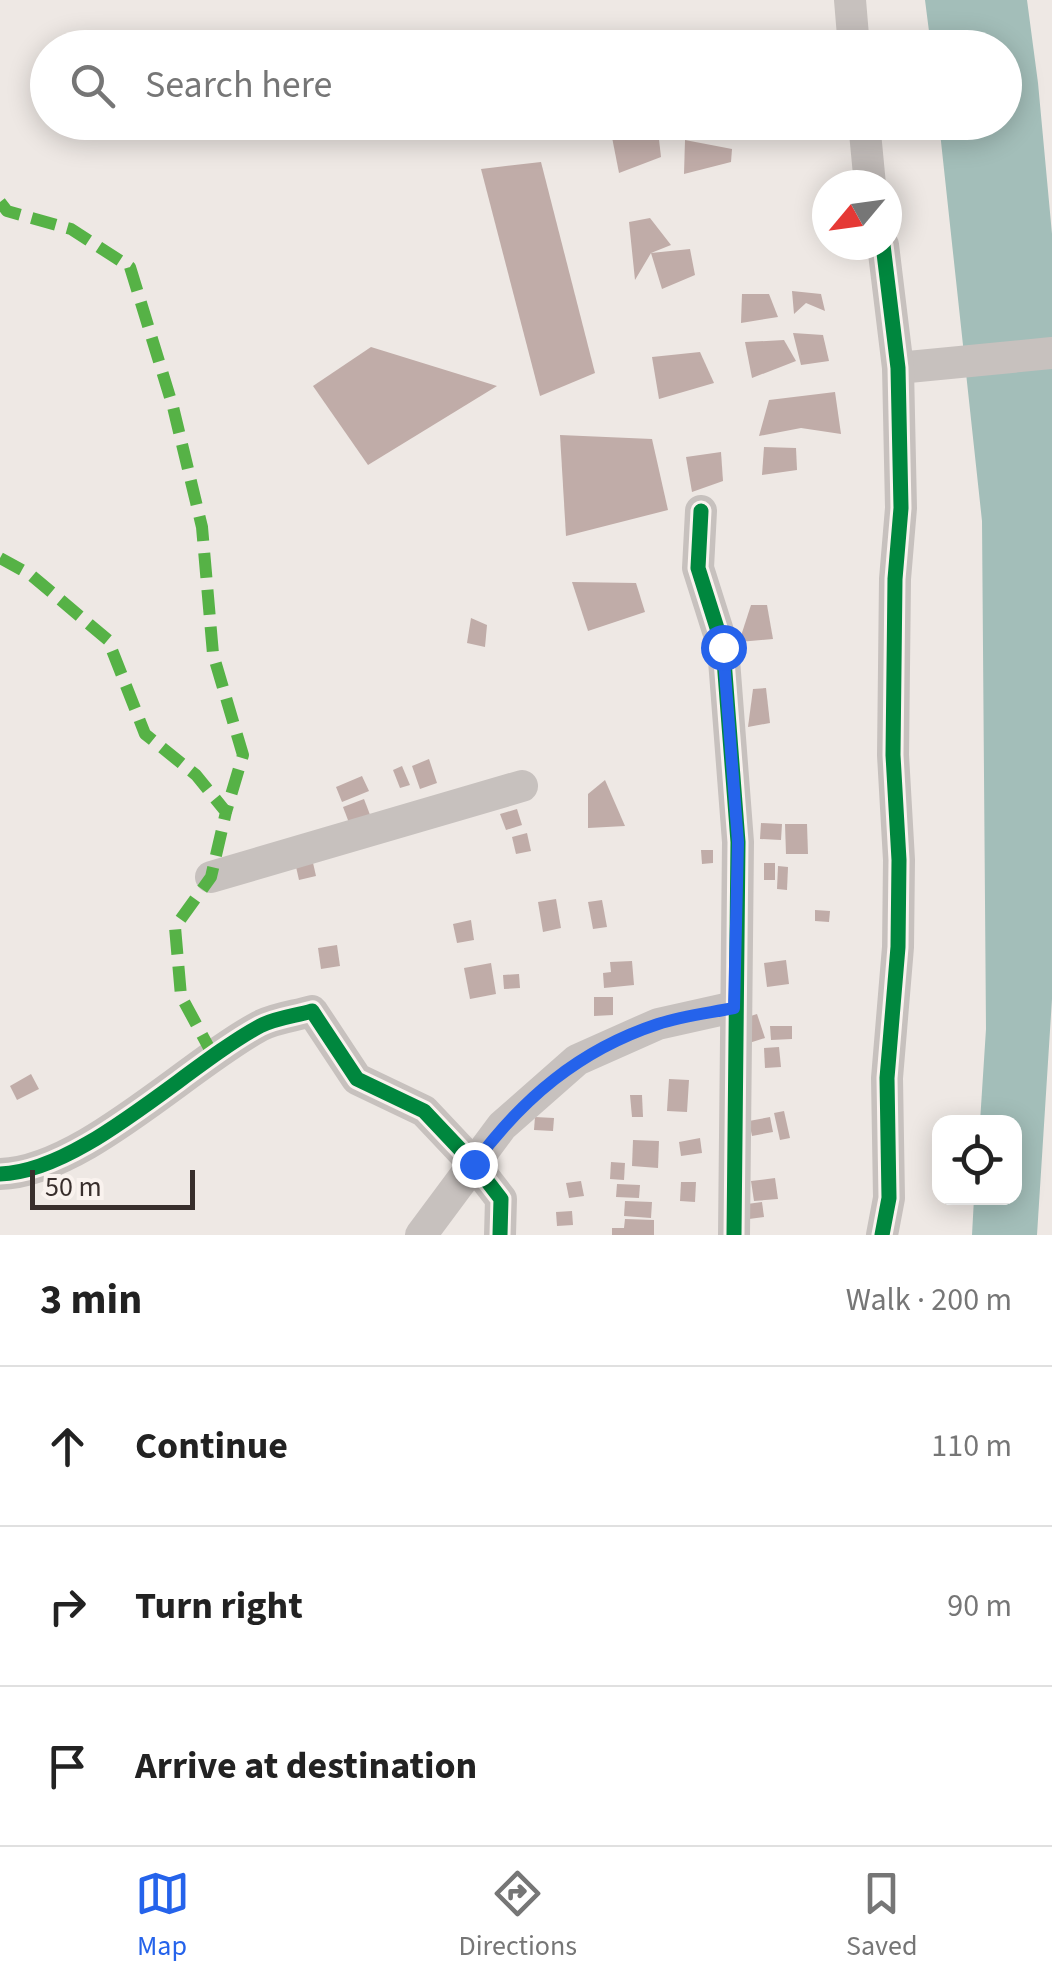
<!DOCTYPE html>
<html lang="en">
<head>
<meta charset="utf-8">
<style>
  :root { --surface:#fff; --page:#f6f6f6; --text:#222; --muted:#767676; --line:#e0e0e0; --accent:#2563eb }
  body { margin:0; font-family:"Source Sans 3",sans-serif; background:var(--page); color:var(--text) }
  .controls { position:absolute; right:30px; bottom:30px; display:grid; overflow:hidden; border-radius:20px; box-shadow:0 5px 25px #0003 }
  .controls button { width:90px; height:90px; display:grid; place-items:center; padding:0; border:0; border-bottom:2px solid var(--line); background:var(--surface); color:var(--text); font:50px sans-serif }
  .compass { position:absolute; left:812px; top:170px; width:90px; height:90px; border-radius:50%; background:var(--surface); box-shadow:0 5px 25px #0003; rotate:241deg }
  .scale { position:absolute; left:30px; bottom:25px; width:165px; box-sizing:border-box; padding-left:10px; border:5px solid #382e2c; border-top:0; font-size:28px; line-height:35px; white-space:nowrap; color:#382e2c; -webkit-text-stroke:8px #f9f2ee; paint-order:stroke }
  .stop { position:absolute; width:30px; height:30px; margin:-22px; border:8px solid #2563eb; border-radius:50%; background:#fff }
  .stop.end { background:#2563eb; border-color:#fff; box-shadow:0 2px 10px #0008 }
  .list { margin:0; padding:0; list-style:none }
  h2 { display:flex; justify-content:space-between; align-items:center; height:130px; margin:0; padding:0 40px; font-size:42px }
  h2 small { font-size:32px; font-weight:400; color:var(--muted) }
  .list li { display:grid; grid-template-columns:65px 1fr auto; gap:30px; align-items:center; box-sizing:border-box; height:160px; padding:0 40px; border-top:2px solid var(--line) }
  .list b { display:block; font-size:38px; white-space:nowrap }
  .list em { font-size:32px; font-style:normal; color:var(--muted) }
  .icon { flex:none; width:55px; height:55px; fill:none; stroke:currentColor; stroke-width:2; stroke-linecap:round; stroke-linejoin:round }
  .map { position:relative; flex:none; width:1052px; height:1235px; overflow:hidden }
  .search { position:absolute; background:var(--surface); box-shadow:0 5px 25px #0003; left:30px; right:30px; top:30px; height:110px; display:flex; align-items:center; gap:25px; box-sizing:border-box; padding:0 35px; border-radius:55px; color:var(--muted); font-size:38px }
  .sheet { height:610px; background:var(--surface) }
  nav { display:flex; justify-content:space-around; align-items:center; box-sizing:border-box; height:140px; border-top:2px solid var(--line); background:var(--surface); font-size:28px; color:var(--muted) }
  nav a { display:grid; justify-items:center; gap:5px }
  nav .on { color:var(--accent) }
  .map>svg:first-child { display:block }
  .water { fill:#a3beb9 }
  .building { fill:#c0aca8 }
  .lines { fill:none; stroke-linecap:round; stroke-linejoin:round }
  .minor { stroke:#c7c1be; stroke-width:32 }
  .quiet { stroke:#56b246; stroke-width:12; stroke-dasharray:25 12; stroke-linecap:butt }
  .cycleway-casing { stroke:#f9f2ee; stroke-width:21 }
  .cycleway { stroke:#00873e; stroke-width:15 }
  .route { stroke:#2563eb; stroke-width:12 }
</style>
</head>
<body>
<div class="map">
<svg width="1052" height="1235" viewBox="0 0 1052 1235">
  <rect width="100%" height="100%" fill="#eee8e4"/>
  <!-- water -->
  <polygon class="water" points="925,0 1027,0 1038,83 1052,234 1052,999 1037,1235 972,1235 974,1198 1014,1198 1014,1122 980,1122 986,1029 982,521 939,123 1004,122 1004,48 931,47"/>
  <!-- building -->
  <g class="building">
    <polygon points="609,122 657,122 661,157 619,173"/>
    <polygon points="685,140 732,149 731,162 684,174"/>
    <polygon points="541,162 595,373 540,396 481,169"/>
    <polygon points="650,218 671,245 651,253 690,249 695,275 662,289 651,253 635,280 629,222"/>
    <polygon points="792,291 821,294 825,311 806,303 794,314"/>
    <polygon points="742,294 769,294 778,317 741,323"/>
    <polygon points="793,333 823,335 829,361 801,365"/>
    <polygon points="784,340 796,361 752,378 745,342"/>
    <polygon points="371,347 497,386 368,465 313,386"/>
    <polygon points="700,352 714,383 659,399 652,357"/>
    <polygon points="835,392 841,434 801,428 759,436 769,400"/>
    <polygon points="560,435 652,439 668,510 566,536"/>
    <polygon points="764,447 796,448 797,470 762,475"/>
    <polygon points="721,452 723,481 692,492 686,457"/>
    <polygon points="572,582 636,583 645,612 588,631"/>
    <polygon points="751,605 767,605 773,639 739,642"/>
    <polygon points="471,618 487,625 485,647 467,643"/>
    <polygon points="766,688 770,723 748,727 753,689"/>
    <polygon points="429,759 437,783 420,789 412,766"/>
    <polygon points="402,766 410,785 400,788 393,770"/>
    <polygon points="362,776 369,791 342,802 336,787"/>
    <polygon points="605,780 625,826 588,828 588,794"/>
    <polygon points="364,799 372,820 351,828 343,807"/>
    <polygon points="517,809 522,825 506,830 500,814"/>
    <polygon points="761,823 782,824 781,840 760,839"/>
    <polygon points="785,824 807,824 808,854 786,854"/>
    <polygon points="527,833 531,851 516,854 512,837"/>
    <polygon points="701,850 713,850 713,863 702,864"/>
    <polygon points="311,854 316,876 299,880 294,858"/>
    <rect x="764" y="863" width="11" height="17"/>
    <polygon points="778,866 788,867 787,890 777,889"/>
    <polygon points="556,899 561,928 543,932 538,902"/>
    <polygon points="602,900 607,927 593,929 588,902"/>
    <polygon points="815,910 830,911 829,922 815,921"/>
    <polygon points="471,920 474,940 457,943 453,924"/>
    <polygon points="337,945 340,966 321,969 318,948"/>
    <polygon points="786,960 789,984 767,987 764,963"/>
    <polygon points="632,961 634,985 604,988 603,973 611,972 610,962"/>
    <polygon points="491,963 496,994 470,999 464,968"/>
    <polygon points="519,974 520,988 504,989 503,975"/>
    <polygon points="594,997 613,997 613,1015 594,1016"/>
    <polygon points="757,1014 765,1038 746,1044 738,1020"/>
    <polygon points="770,1026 792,1026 792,1039 771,1040"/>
    <polygon points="779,1047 781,1067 765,1068 764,1048"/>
    <polygon points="31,1074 39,1089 17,1100 10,1086"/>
    <polygon points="669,1079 689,1080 687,1112 667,1111"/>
    <polygon points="630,1095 642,1095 643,1117 632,1117"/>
    <polygon points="784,1111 790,1138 780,1140 774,1113"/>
    <polygon points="535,1117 554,1118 553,1131 534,1130"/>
    <polygon points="770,1117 773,1132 752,1136 749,1121"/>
    <polygon points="700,1138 702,1153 681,1156 679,1142"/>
    <polygon points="633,1140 659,1141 658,1168 632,1166"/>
    <polygon points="611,1162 625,1163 624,1180 610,1179"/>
    <polygon points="775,1178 778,1199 754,1201 751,1181"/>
    <polygon points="581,1181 584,1196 569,1198 566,1183"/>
    <polygon points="681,1182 696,1182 695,1202 680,1201"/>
    <polygon points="617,1184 640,1185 639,1198 616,1197"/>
    <polygon points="625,1201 652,1202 651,1218 624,1216"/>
    <polygon points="762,1202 764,1217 749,1219 747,1204"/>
    <polygon points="572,1211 573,1225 557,1226 556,1212"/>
    <polygon points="625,1219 654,1220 654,1235 612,1235 612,1228 624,1228"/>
  </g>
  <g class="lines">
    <!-- minor -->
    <g class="minor">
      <polyline points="850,0 854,48"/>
      <polyline points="864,122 870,185"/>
      <polyline points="898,368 1052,353"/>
      <polyline points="701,511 698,568 723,647 738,842 734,1235"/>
      <polyline points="211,877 522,786"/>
      <path d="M 0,1174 C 82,1172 186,1066 260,1026 C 275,1018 295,1016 312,1011 L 357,1079 L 424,1111 L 474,1164 L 501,1199 L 500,1235"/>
      <polyline points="421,1235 502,1126 577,1060 658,1024 734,1007"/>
      <polyline points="882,1235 889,1198 887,1078 898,947 899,860 893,755 895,579 901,508 898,368 883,245"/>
    </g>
    <!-- quiet -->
    <g class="quiet">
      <polyline points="0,202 7,211 71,229 130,267 173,407 202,527 213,654 243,755 226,812"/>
      <polyline points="0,558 31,575 108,640 145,734 196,775 226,812 211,877 175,927 181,996 214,1057"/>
    </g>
    <!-- cycleway casing -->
    <g class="cycleway-casing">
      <g id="cycleway">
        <polyline points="701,511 698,568 723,647 738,842 734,1235"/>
        <path d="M 0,1174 C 82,1172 186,1066 260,1026 C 275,1018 295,1016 312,1011 L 357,1079 L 424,1111 L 474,1164 L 501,1199 L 500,1235"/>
        <polyline points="882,1235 889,1198 887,1078 898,947 899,860 893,755 895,579 901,508 898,368 883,245"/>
      </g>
    </g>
    <!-- cycleway -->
    <use href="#cycleway" class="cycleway"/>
  </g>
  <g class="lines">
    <!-- route -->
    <path class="route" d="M 474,1164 C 522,1099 579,1050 658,1024 C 682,1016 709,1013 734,1008 L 738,842 L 723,647"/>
  </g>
</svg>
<div class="controls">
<button><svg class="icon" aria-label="locate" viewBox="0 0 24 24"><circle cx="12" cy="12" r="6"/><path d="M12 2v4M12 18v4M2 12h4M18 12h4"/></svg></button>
</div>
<svg class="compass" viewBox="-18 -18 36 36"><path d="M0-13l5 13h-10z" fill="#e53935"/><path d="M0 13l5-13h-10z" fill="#767676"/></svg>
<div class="scale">50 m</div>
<div class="stop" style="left:723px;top:647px"></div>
<div class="stop end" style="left:474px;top:1164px"></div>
<div class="search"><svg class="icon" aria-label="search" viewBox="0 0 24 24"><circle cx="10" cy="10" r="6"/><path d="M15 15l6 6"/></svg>Search here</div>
</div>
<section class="sheet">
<h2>3 min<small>Walk · 200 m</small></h2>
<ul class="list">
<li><svg class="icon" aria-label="ahead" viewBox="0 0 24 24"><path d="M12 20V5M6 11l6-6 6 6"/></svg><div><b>Continue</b></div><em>110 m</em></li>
<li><svg class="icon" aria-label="right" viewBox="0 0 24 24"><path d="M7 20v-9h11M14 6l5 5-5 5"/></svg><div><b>Turn right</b></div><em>90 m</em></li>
<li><svg class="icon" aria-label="arrive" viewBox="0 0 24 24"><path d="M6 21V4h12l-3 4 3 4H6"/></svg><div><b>Arrive at destination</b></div></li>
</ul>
</section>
<nav>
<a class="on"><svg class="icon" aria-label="map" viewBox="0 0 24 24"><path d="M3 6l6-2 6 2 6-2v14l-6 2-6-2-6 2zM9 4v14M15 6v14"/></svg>Map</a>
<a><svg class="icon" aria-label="directions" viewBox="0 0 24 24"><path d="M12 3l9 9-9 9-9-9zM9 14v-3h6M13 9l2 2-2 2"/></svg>Directions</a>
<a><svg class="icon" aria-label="saved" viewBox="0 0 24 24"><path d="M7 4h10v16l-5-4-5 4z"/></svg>Saved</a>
</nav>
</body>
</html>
